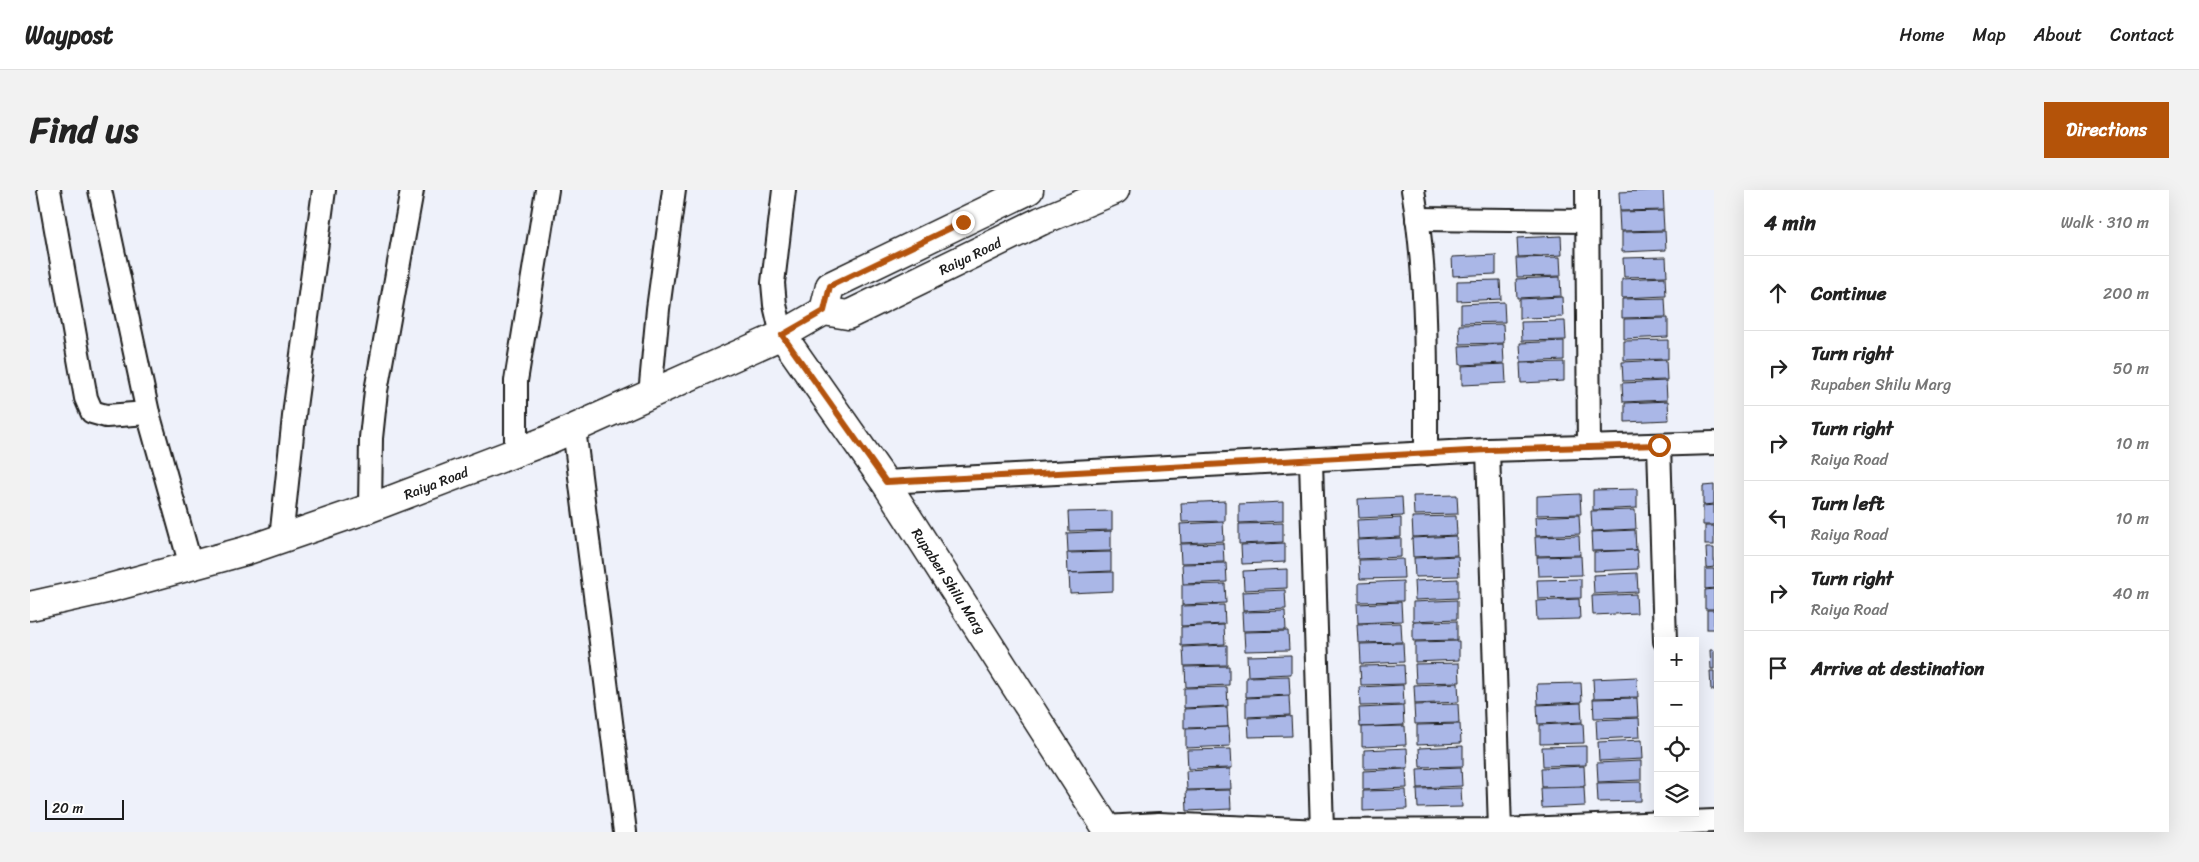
<!DOCTYPE html>
<html lang="en">
<head>
<meta charset="utf-8">
<style>
  :root { --surface:#fff; --page:#f2f2f2; --text:#222; --muted:#767676; --line:#e0e0e0; --accent:#b45309 }
  body { margin:0; font-family:Sriracha,sans-serif; background:var(--page); color:var(--text) }
  .controls { position:absolute; right:15px; bottom:15px; display:grid; overflow:hidden; border-radius:0px; box-shadow:0 5px 20px #0002 }
  .controls button { width:45px; height:45px; display:grid; place-items:center; padding:0; border:0; border-bottom:1px solid var(--line); background:var(--surface); color:var(--text); font:25px sans-serif }
  .scale { position:absolute; left:15px; bottom:12px; width:79px; box-sizing:border-box; padding-left:5px; border:2px solid #1c1c1c; border-top:0; font-size:14px; line-height:18px; white-space:nowrap; color:#1c1c1c; -webkit-text-stroke:4px #fff; paint-order:stroke }
  .stop { position:absolute; width:15px; height:15px; margin:-11px; border:4px solid #b45309; border-radius:50%; background:#fff }
  .stop.end { background:#b45309; border-color:#fff; box-shadow:0 1px 5px #0008 }
  .list { margin:0; padding:0; list-style:none }
  h2 { display:flex; justify-content:space-between; align-items:center; height:65px; margin:0; padding:0 20px; font-size:21px }
  h2 small { font-size:16px; font-weight:400; color:var(--muted) }
  .list li { display:grid; grid-template-columns:32px 1fr auto; gap:15px; align-items:center; box-sizing:border-box; height:75px; padding:0 20px; border-top:1px solid var(--line) }
  .list b { display:block; font-size:19px; white-space:nowrap }
  .list p { margin:0; font-size:16px; white-space:nowrap; color:var(--muted) }
  .list em { font-size:16px; font-style:normal; color:var(--muted) }
  .icon { flex:none; width:28px; height:28px; fill:none; stroke:currentColor; stroke-width:2; stroke-linecap:round; stroke-linejoin:round }
  .map { position:relative; flex:none; width:1684px; height:642px; overflow:hidden; border-radius:0px }
  header { display:flex; align-items:center; gap:30px; box-sizing:border-box; height:70px; padding:0 25px; background:var(--surface); border-bottom:1px solid var(--line) }
  header strong { font-size:24px }
  nav { display:flex; gap:28px; margin-inline-start:auto; font-size:18px }
  .intro { display:flex; align-items:center; justify-content:space-between; box-sizing:border-box; height:120px; padding:0 30px }
  h1 { margin:0; font-size:35px }
  .button { padding:12px 22px; border-radius:0px; background:var(--accent); color:#fff; font-size:18px; font-weight:700 }
  main { display:flex; gap:30px; padding:0 30px }
  aside { flex:1; background:var(--surface); border-radius:0px; box-shadow:0 5px 20px #0002 }
  .map>svg:first-child { display:block }
  .building { fill:#aab7e7; stroke:#1c1c1c }
  .lines { fill:none; stroke-linecap:round; stroke-linejoin:round }
  .minor-casing { stroke:#1c1c1c; stroke-width:26 }
  .tertiary-casing { stroke:#1c1c1c; stroke-width:31 }
  .minor { stroke:#fff; stroke-width:22 }
  .tertiary { stroke:#fff; stroke-width:28 }
  .route { stroke:#b45309; stroke-width:6 }
  .labels { text-anchor:middle; stroke-width:5; stroke-linejoin:round; paint-order:stroke }
  .street-label { font-size:14px; fill:#1c1c1c; stroke:#fff }
</style>
</head>
<body>
<header>
<strong>Waypost</strong>
<nav><a>Home</a><a>Map</a><a>About</a><a>Contact</a></nav>
</header>
<div class="intro"><h1>Find us</h1><a class="button">Directions</a></div>
<main>
<div class="map">
<svg width="1684" height="642" viewBox="0 0 1684 642">
  <rect width="100%" height="100%" fill="#eef1fa"/>
  <filter id="ink" filterUnits="userSpaceOnUse"><feTurbulence type="fractalNoise" baseFrequency=".02" numOctaves="2"/><feDisplacementMap in="SourceGraphic" scale="10" xChannelSelector="R" yChannelSelector="G"/><feConvolveMatrix kernelMatrix="1 2 1 2 8 2 1 2 1" color-interpolation-filters="sRGB"/></filter>
  <g filter="url(#ink)">
    <!-- building -->
    <g class="building">
      <polygon points="1633,0 1634,20 1590,21 1589,2"/>
      <polygon points="1633,21 1634,40 1590,41 1589,22"/>
      <polygon points="1635,41 1636,60 1592,62 1592,42"/>
      <polygon points="1531,46 1532,65 1488,67 1487,48"/>
      <polygon points="1466,65 1466,84 1423,86 1422,67"/>
      <polygon points="1530,67 1531,86 1487,87 1486,68"/>
      <polygon points="1636,67 1637,86 1594,87 1593,68"/>
      <polygon points="1530,87 1531,106 1487,108 1486,89"/>
      <polygon points="1635,87 1636,106 1592,108 1592,89"/>
      <polygon points="1470,90 1471,109 1427,111 1427,91"/>
      <polygon points="1532,107 1533,127 1489,128 1489,109"/>
      <polygon points="1635,108 1636,127 1592,128 1592,109"/>
      <polygon points="1474,112 1475,132 1431,133 1431,114"/>
      <polygon points="1638,128 1638,147 1594,149 1594,129"/>
      <polygon points="1535,131 1536,150 1492,151 1491,132"/>
      <polygon points="1473,134 1474,153 1430,154 1429,135"/>
      <polygon points="1638,150 1638,169 1594,170 1594,151"/>
      <polygon points="1534,151 1534,170 1491,172 1490,153"/>
      <polygon points="1473,154 1474,173 1430,175 1429,156"/>
      <polygon points="1636,170 1637,190 1593,191 1592,172"/>
      <polygon points="1534,172 1534,191 1491,193 1490,173"/>
      <polygon points="1475,174 1476,193 1432,195 1432,176"/>
      <polygon points="1636,191 1637,210 1593,212 1592,193"/>
      <polygon points="1638,211 1639,230 1595,232 1595,213"/>
      <polygon points="1684,295 1684,314 1673,315 1673,296"/>
      <polygon points="1607,299 1607,318 1563,320 1563,300"/>
      <polygon points="1550,304 1551,324 1507,325 1507,306"/>
      <polygon points="1427,305 1428,324 1384,325 1383,306"/>
      <polygon points="1372,307 1373,326 1329,328 1328,309"/>
      <polygon points="1195,311 1195,331 1152,332 1151,313"/>
      <polygon points="1253,312 1253,331 1209,333 1209,314"/>
      <polygon points="1684,315 1684,335 1673,335 1673,316"/>
      <polygon points="1605,320 1606,339 1562,341 1561,321"/>
      <polygon points="1082,321 1082,340 1039,341 1038,322"/>
      <polygon points="1549,325 1550,344 1506,346 1505,327"/>
      <polygon points="1426,326 1427,345 1383,347 1382,327"/>
      <polygon points="1371,328 1371,347 1328,349 1327,330"/>
      <polygon points="1193,332 1194,351 1151,353 1150,334"/>
      <polygon points="1253,333 1253,352 1209,354 1209,334"/>
      <rect x="1675" y="336" width="9" height="19"/>
      <polygon points="1605,340 1606,360 1562,361 1561,342"/>
      <polygon points="1081,341 1081,361 1038,362 1037,343"/>
      <polygon points="1426,346 1427,365 1383,367 1382,348"/>
      <polygon points="1549,346 1550,365 1506,366 1505,347"/>
      <polygon points="1371,348 1371,367 1328,369 1327,350"/>
      <polygon points="1193,353 1194,372 1151,373 1150,354"/>
      <polygon points="1255,353 1255,372 1212,374 1211,355"/>
      <polygon points="1676,358 1684,358 1684,377 1677,378"/>
      <polygon points="1607,360 1608,379 1564,381 1564,362"/>
      <polygon points="1081,362 1081,381 1038,383 1037,363"/>
      <polygon points="1428,366 1429,386 1385,387 1384,368"/>
      <polygon points="1551,366 1552,385 1508,386 1507,367"/>
      <polygon points="1373,369 1374,388 1330,389 1329,370"/>
      <polygon points="1196,373 1197,392 1153,394 1152,374"/>
      <polygon points="1257,379 1257,398 1214,400 1213,381"/>
      <polygon points="1675,379 1684,379 1684,398 1675,399"/>
      <polygon points="1083,382 1083,401 1040,403 1039,383"/>
      <polygon points="1607,383 1608,402 1564,404 1563,385"/>
      <polygon points="1428,389 1428,408 1385,410 1384,391"/>
      <polygon points="1551,389 1551,408 1508,409 1507,390"/>
      <polygon points="1373,391 1373,411 1329,412 1329,393"/>
      <polygon points="1195,394 1196,413 1152,415 1152,395"/>
      <polygon points="1684,399 1684,419 1675,419 1675,400"/>
      <polygon points="1255,400 1256,419 1213,421 1212,402"/>
      <polygon points="1606,404 1607,423 1563,425 1562,406"/>
      <polygon points="1549,409 1550,429 1507,430 1506,411"/>
      <polygon points="1427,410 1427,429 1383,431 1383,412"/>
      <polygon points="1371,412 1372,431 1328,433 1327,414"/>
      <polygon points="1194,415 1195,434 1151,436 1151,416"/>
      <rect x="1677" y="420" width="7" height="19"/>
      <polygon points="1255,421 1256,440 1213,441 1212,422"/>
      <polygon points="1427,431 1427,450 1383,451 1383,432"/>
      <polygon points="1371,433 1372,452 1328,453 1327,434"/>
      <polygon points="1194,435 1195,454 1151,456 1151,437"/>
      <polygon points="1258,441 1259,460 1215,461 1214,442"/>
      <polygon points="1429,451 1429,470 1385,472 1385,452"/>
      <polygon points="1373,453 1374,472 1331,474 1330,454"/>
      <polygon points="1197,455 1197,475 1154,476 1153,457"/>
      <polygon points="1680,460 1684,460 1684,479 1681,479"/>
      <polygon points="1261,465 1261,484 1218,486 1217,466"/>
      <polygon points="1429,473 1430,492 1386,493 1385,474"/>
      <polygon points="1374,475 1375,494 1331,495 1330,476"/>
      <polygon points="1199,476 1199,495 1156,497 1155,477"/>
      <polygon points="1680,481 1684,481 1684,500 1681,500"/>
      <polygon points="1259,486 1260,505 1216,507 1216,487"/>
      <polygon points="1607,487 1608,507 1564,508 1563,489"/>
      <polygon points="1428,493 1429,512 1385,514 1384,495"/>
      <polygon points="1551,493 1552,512 1508,514 1507,494"/>
      <polygon points="1373,495 1374,515 1330,516 1329,497"/>
      <polygon points="1197,497 1198,516 1154,518 1154,498"/>
      <polygon points="1259,506 1260,525 1216,527 1216,508"/>
      <polygon points="1607,508 1608,527 1564,528 1563,509"/>
      <polygon points="1551,513 1552,532 1508,534 1507,515"/>
      <polygon points="1428,514 1429,533 1385,534 1384,515"/>
      <polygon points="1373,516 1374,535 1330,537 1329,518"/>
      <polygon points="1197,517 1198,537 1154,538 1154,519"/>
      <polygon points="1261,526 1262,546 1219,547 1218,528"/>
      <polygon points="1609,528 1610,547 1567,549 1566,530"/>
      <polygon points="1553,533 1554,553 1510,554 1510,535"/>
      <polygon points="1430,534 1431,553 1387,555 1387,535"/>
      <polygon points="1375,536 1376,555 1332,557 1332,537"/>
      <polygon points="1199,537 1200,556 1156,558 1156,539"/>
      <polygon points="1612,550 1613,569 1569,571 1568,552"/>
      <polygon points="1433,556 1433,576 1390,577 1389,558"/>
      <polygon points="1556,556 1556,575 1513,576 1512,557"/>
      <polygon points="1377,558 1378,578 1334,579 1334,560"/>
      <polygon points="1201,559 1202,578 1158,579 1157,560"/>
      <polygon points="1611,571 1611,590 1568,592 1567,573"/>
      <polygon points="1554,576 1555,596 1512,597 1511,578"/>
      <polygon points="1431,577 1432,596 1388,598 1387,579"/>
      <polygon points="1200,579 1201,599 1157,600 1156,581"/>
      <polygon points="1376,579 1377,598 1333,600 1333,581"/>
      <polygon points="1611,592 1611,611 1568,612 1567,593"/>
      <polygon points="1554,597 1555,616 1512,618 1511,598"/>
      <polygon points="1431,598 1432,617 1388,618 1387,599"/>
      <polygon points="1200,600 1201,619 1157,621 1156,601"/>
      <polygon points="1376,600 1377,619 1333,621 1333,601"/>
    </g>
    <g class="lines">
      <!-- minor casing -->
      <g class="minor-casing">
        <g id="minor">
          <polyline points="19,0 56,208 62,222 76,226 118,223"/>
          <polyline points="70,0 118,223 161,376"/>
          <path d="M 1383,0 C 1398,87 1396,176 1396,264"/>
          <polyline points="1557,0 1559,257"/>
          <polyline points="1387,29 1557,31"/>
          <polyline points="752,145 745,115 743,93 754,0"/>
          <polyline points="620,205 628,119 644,0"/>
          <polyline points="544,239 595,642"/>
          <polyline points="1629,255 1635,451"/>
          <polyline points="1458,260 1470,640"/>
          <polyline points="486,262 486,191 517,0"/>
          <polyline points="1281,271 1292,641"/>
          <polyline points="855,292 1458,260 1684,253"/>
          <polyline points="340,318 341,248 346,201 382,0"/>
          <polyline points="251,349 265,217 294,0"/>
          <polyline points="1075,637 1129,634 1292,641 1470,640 1684,631"/>
        </g>
      </g>
      <!-- tertiary casing -->
      <g class="tertiary-casing">
        <g id="tertiary">
          <polyline points="794,121 800,96 999,0"/>
          <polyline points="752,145 855,292 1079,642"/>
          <polyline points="0,416 76,399 215,361 340,318 518,250 752,145 794,121 818,125 1011,31 1085,0"/>
        </g>
      </g>
      <!-- minor -->
      <use href="#minor" class="minor"/>
      <!-- tertiary -->
      <use href="#tertiary" class="tertiary"/>
    </g>
  </g>
  <g class="lines" filter="url(#ink)">
    <!-- route -->
    <polyline class="route" points="933,32 800,96 794,121 752,145 856,292 1458,260 1629,255"/>
  </g>
  <g class="labels">
    <!-- street labels -->
    <g class="street-label">
      <text transform="translate(940 66) rotate(-26)" y="5">Raiya Road</text>
      <text transform="translate(406 293) rotate(-21)" y="5">Raiya Road</text>
      <text transform="translate(919 391) rotate(57)" y="5">Rupaben Shilu Marg</text>
    </g>
  </g>
</svg>
<div class="controls">
<button>+</button>
<button>−</button>
<button><svg class="icon" aria-label="locate" viewBox="0 0 24 24"><circle cx="12" cy="12" r="6"/><path d="M12 2v4M12 18v4M2 12h4M18 12h4"/></svg></button>
<button><svg class="icon" aria-label="layers" viewBox="0 0 24 24"><path d="M12 4l9 5-9 5-9-5zM3 14l9 5 9-5"/></svg></button>
</div>
<div class="scale">20 m</div>
<div class="stop" style="left:1629px;top:255px"></div>
<div class="stop end" style="left:933px;top:32px"></div>
</div>
<aside>
<h2>4 min<small>Walk · 310 m</small></h2>
<ul class="list">
<li><svg class="icon" aria-label="ahead" viewBox="0 0 24 24"><path d="M12 20V5M6 11l6-6 6 6"/></svg><div><b>Continue</b></div><em>200 m</em></li>
<li><svg class="icon" aria-label="right" viewBox="0 0 24 24"><path d="M7 20v-9h11M14 6l5 5-5 5"/></svg><div><b>Turn right</b><p>Rupaben Shilu Marg</p></div><em>50 m</em></li>
<li><svg class="icon" aria-label="right" viewBox="0 0 24 24"><path d="M7 20v-9h11M14 6l5 5-5 5"/></svg><div><b>Turn right</b><p>Raiya Road</p></div><em>10 m</em></li>
<li><svg class="icon" aria-label="left" viewBox="0 0 24 24"><path d="M17 20v-9H6M10 6l-5 5 5 5"/></svg><div><b>Turn left</b><p>Raiya Road</p></div><em>10 m</em></li>
<li><svg class="icon" aria-label="right" viewBox="0 0 24 24"><path d="M7 20v-9h11M14 6l5 5-5 5"/></svg><div><b>Turn right</b><p>Raiya Road</p></div><em>40 m</em></li>
<li><svg class="icon" aria-label="arrive" viewBox="0 0 24 24"><path d="M6 21V4h12l-3 4 3 4H6"/></svg><div><b>Arrive at destination</b></div></li>
</ul>
</aside>
</main>
</body>
</html>
